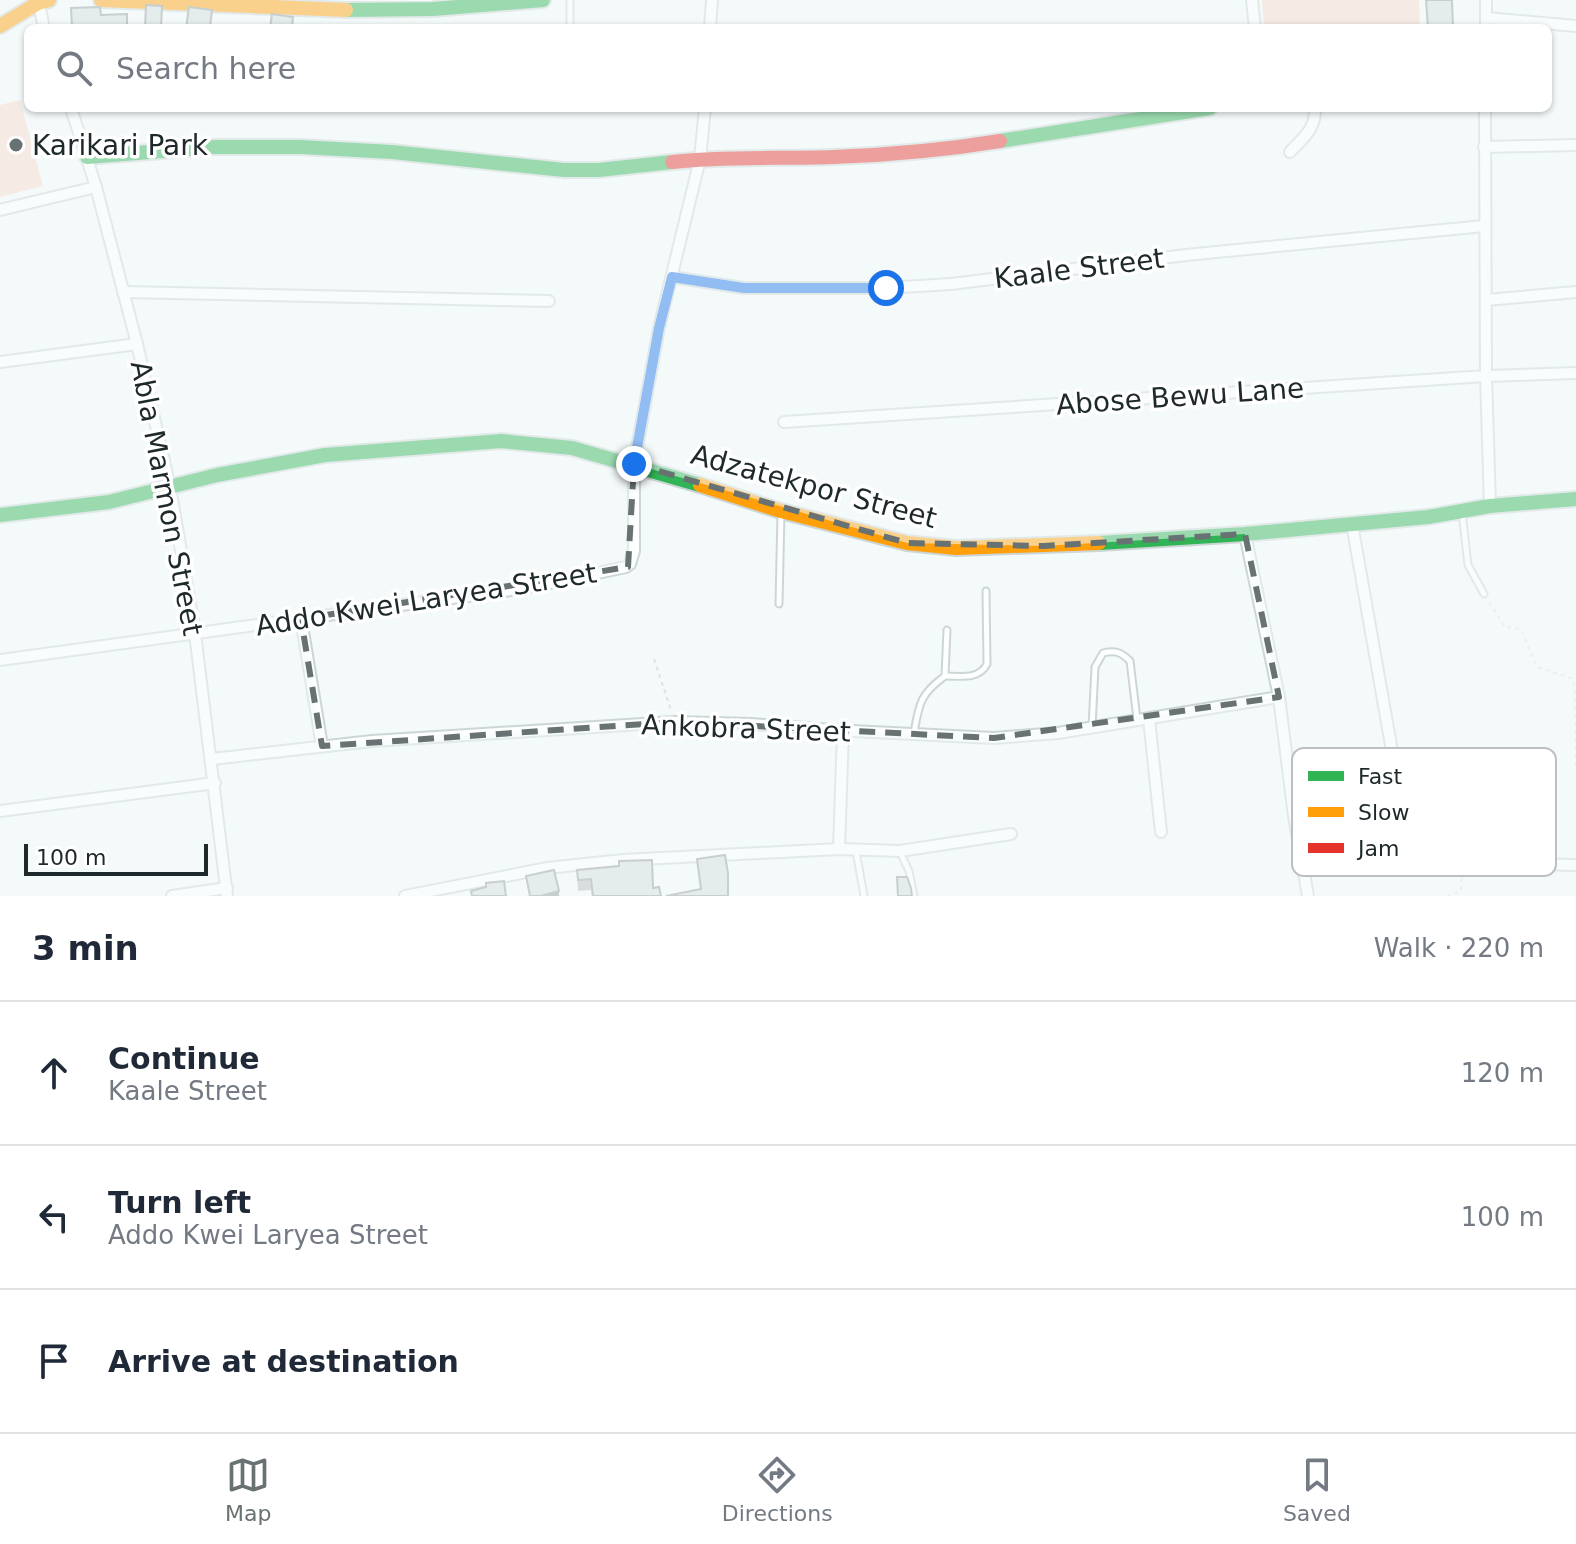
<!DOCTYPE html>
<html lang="en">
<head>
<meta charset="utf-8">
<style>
  :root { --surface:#fff; --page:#f6f6f7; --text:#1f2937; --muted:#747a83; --line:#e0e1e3; --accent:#697273 }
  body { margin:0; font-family:"DejaVu Sans",sans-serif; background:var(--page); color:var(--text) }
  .scale { position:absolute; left:24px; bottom:20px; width:184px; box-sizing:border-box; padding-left:8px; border:4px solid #1e292b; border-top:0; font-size:22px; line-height:28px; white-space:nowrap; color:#1e292b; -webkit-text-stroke:6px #fff; paint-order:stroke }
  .stop { position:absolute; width:24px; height:24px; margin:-18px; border:6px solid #1a73e8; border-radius:50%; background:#fff }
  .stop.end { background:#1a73e8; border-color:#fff; box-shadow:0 2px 8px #0008 }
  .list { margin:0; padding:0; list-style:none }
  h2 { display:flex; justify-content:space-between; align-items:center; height:104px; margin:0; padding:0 32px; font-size:34px }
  h2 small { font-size:26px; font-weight:400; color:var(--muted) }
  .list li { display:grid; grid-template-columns:52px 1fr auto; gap:24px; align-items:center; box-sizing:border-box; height:144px; padding:0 32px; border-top:2px solid var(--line) }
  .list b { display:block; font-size:30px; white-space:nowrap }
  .list p { margin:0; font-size:26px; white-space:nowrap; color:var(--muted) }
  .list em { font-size:26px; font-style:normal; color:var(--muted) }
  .icon { flex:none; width:44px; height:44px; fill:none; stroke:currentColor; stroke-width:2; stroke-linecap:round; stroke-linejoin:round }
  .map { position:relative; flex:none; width:1576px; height:896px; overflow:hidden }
  .search { position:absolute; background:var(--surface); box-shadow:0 2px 6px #0004; left:24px; right:24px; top:24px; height:88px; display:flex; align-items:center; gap:20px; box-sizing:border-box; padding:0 28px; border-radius:12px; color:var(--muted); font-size:30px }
  .sheet { height:536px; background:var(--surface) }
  nav { display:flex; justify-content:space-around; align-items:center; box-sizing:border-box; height:112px; border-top:2px solid var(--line); background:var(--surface); font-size:22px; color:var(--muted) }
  nav a { display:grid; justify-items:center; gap:4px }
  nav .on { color:var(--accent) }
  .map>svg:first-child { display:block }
  .green { fill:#f8d8ca }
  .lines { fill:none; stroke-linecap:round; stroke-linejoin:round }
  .lane-casing { stroke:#cdd6d6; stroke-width:9 }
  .street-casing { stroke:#cdd6d6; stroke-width:14 }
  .fast-casing { stroke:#cdd6d6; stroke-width:18 }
  .slow-casing { stroke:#cdd6d6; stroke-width:18 }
  .jam-casing { stroke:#cdd6d6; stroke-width:18 }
  .path { stroke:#e0e2e2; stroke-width:2; stroke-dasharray:4 4; stroke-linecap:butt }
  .lane { stroke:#fdfefe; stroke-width:5 }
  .street { stroke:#fdfefe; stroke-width:10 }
  .fast { stroke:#30b455; stroke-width:14 }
  .slow { stroke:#ff9f0a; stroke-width:14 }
  .jam { stroke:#e5322d; stroke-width:14 }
  .wall { fill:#b5bcbd }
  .shaded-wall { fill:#94999a }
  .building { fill:#d3dbdc; stroke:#94999a; stroke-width:2 }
  .route { stroke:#1a73e8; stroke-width:10 }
  .marked { fill:none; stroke:#697273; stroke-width:6; stroke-dasharray:16 10; stroke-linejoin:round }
  .poi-dot { fill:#697273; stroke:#fff; stroke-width:3 }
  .labels { text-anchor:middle; stroke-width:7; stroke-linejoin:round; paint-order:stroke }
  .poi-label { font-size:28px; fill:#1e292b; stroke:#fff; text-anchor:start }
  .street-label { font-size:28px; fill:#1e292b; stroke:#fff }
  .key { fill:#fff; stroke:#bcbfbf; stroke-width:2 }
  .key-label { font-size:22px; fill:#1e292b }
</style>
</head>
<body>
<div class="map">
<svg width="1576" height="896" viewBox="0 0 1576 896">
  <rect width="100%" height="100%" fill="#f4fafa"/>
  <!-- green -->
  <g class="green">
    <polygon points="1262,0 1419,0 1420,28 1264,28"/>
    <polygon points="20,100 43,186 0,197 0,105"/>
  </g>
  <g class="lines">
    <!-- lane casing -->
    <g class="lane-casing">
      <g id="lane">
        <polyline points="570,0 570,28"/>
        <polyline points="1462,512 1468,565 1484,594"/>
        <polyline points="779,604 781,512"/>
        <path d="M 945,676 C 960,676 979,680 987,664 L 986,591"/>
        <path d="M 1092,727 L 1095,667 L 1103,653 C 1115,650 1121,652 1130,661 L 1137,719"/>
        <path d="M 914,733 C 919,704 920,694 945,676 L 947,630"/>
        <polyline points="856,851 864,896"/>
        <polyline points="900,852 909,871 914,896"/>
      </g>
    </g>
    <!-- street casing -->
    <g class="street-casing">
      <g id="street">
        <polyline points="38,0 44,28"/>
        <polyline points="1252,0 1255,28"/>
        <polyline points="1486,18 1576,26"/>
        <polyline points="710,28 712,0"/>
        <polyline points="1486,28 1486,0"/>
        <polyline points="71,108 96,187 137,344 170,487 195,633 227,896"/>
        <polyline points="1485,108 1486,376 1490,506"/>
        <polyline points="1484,147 1576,145"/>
        <path d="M 1290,152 C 1303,138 1316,129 1315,108"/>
        <polyline points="0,210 96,187"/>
        <polyline points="672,277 744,288 886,288 951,284 1186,255 1484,226"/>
        <polyline points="123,292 549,301"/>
        <polyline points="1486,300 1576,292"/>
        <polyline points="0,362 137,344"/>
        <polyline points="784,422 1486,376 1576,373"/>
        <polyline points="1352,524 1392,751"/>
        <polyline points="1245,534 1279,697 1294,816 1308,896"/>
        <polyline points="301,619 322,746"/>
        <polyline points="0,660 526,588 626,567 630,564 634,551 634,464 659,328 700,159 705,108"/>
        <polyline points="1149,719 1161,832"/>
        <polyline points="212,759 372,741 674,722 751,724 832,730 994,738 1058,733 1279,697"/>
        <polyline points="0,811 215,783"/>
        <polyline points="839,849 843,731"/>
        <polyline points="1526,864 1576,865"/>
        <polyline points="172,896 227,888"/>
        <polyline points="405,896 547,868 623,860 839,849 900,851 1011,834"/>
      </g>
    </g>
    <!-- fast casing -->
    <g class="fast-casing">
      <g id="fast">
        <polyline points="346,10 433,9 543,0"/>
        <polyline points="1000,141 1210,108"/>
        <polyline points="87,157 213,147 301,147 392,152 564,170 599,170 672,162"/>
        <polyline points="0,515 109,502 217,475 325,455 501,441 572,448 700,485"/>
        <polyline points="1099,543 1245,534 1428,517 1490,506 1576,499"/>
      </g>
    </g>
    <!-- slow casing -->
    <g class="slow-casing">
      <g id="slow">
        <polyline points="101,0 346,10"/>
        <polyline points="0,26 38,3 49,0"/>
        <polyline points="700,485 781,511 907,543 956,548 1099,543"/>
      </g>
    </g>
    <!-- jam casing -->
    <g class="jam-casing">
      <path id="jam" d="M 672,162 C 725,156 779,159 833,157 C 889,155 945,150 1000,141"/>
    </g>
    <!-- path -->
    <g class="path">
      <polyline points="1489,602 1505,627 1521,629 1537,667 1571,678 1575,687 1576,766"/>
      <polyline points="654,659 671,710"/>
      <polyline points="1394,760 1399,777 1405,855 1463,856 1461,891 1448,896"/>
    </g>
    <!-- lane -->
    <use href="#lane" class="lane"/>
    <!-- street -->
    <use href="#street" class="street"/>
    <!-- fast -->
    <use href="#fast" class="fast"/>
    <!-- slow -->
    <use href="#slow" class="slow"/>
    <!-- jam -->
    <use href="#jam" class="jam"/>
  </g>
  <!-- wall -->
  <polygon class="wall" points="577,870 653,888 661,896 592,896 591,890 578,891"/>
  <!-- shaded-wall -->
  <polygon class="shaded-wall" points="559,891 559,896 544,896 544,895"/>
  <!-- building -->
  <g class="building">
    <polygon points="1426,0 1452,0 1453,28 1428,28"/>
    <polygon points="146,5 162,6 161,28 145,28"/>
    <polygon points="100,7 101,15 127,14 127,28 72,28 71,8"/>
    <polygon points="189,7 212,10 210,28 186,28"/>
    <polygon points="272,14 293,17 292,28 270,28"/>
    <polygon points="725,855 728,873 728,896 666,896 701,889 697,859"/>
    <polygon points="652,860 653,888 659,887 661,896 593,896 591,879 578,880 577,870 619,866 619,861"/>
    <polygon points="554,870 559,891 544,895 545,896 530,896 526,876"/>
    <polygon points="897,877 907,877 911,888 912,896 898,896"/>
    <polygon points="504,881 506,896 472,896 471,891 486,887 486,883"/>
  </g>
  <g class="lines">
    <!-- route -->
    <polyline class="route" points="634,464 659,328 672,277 744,288 886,288"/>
  </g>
  <!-- marked area -->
  <path d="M0 0H1576V896H0ZM 634,464 L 907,543 L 1044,546 L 1245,534 L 1279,697 L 994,738 L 674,722 L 322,746 L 301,619 L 628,567 Z" fill="#f4fafa" fill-opacity=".55" fill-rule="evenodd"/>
  <path class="marked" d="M 634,464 L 907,543 L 1044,546 L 1245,534 L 1279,697 L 994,738 L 674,722 L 322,746 L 301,619 L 628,567 Z"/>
  <!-- markers -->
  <circle class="poi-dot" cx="16" cy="145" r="8"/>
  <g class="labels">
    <!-- poi labels -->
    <g class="poi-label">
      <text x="32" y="155">Karikari Park</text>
    </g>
    <!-- street labels -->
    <g class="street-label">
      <text transform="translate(1079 268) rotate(-7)" y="10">Kaale Street</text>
      <text transform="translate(1180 396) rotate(-4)" y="10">Abose Bewu Lane</text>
      <text transform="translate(814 486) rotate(15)" y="10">Adzatekpor Street</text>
      <text transform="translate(167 498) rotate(79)" y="10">Abla Marmon Street</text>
      <text transform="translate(426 599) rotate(-9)" y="10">Addo Kwei Laryea Street</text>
      <text transform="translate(746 728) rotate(2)" y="10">Ankobra Street</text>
    </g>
  </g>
  <!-- legend -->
  <rect x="1292" y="748" width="264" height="128" rx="12" class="key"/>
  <rect x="1308" y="771" width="36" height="10" fill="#30b455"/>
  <rect x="1308" y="807" width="36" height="10" fill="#ff9f0a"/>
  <rect x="1308" y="843" width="36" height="10" fill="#e5322d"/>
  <g class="key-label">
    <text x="1358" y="784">Fast</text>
    <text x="1358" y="820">Slow</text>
    <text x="1358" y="856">Jam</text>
  </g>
</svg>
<div class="scale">100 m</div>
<div class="stop" style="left:886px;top:288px"></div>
<div class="stop end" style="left:634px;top:464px"></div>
<div class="search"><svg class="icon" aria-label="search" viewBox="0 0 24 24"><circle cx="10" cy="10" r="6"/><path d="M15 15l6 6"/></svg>Search here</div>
</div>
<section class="sheet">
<h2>3 min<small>Walk · 220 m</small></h2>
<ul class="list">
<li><svg class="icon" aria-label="ahead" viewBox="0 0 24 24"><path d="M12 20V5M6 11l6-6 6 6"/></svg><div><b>Continue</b><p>Kaale Street</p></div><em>120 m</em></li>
<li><svg class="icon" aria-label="left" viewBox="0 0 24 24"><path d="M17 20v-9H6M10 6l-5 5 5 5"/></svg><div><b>Turn left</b><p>Addo Kwei Laryea Street</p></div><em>100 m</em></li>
<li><svg class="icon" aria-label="arrive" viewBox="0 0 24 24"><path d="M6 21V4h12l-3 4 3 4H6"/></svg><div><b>Arrive at destination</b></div></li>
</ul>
</section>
<nav>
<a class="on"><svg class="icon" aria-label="map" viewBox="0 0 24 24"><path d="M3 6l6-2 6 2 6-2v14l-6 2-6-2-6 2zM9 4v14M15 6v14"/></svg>Map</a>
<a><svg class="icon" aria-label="directions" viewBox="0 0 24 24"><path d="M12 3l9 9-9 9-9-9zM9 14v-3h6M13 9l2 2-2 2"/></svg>Directions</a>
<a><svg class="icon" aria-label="saved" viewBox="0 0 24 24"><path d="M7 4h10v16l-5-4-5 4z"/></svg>Saved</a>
</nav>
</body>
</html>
